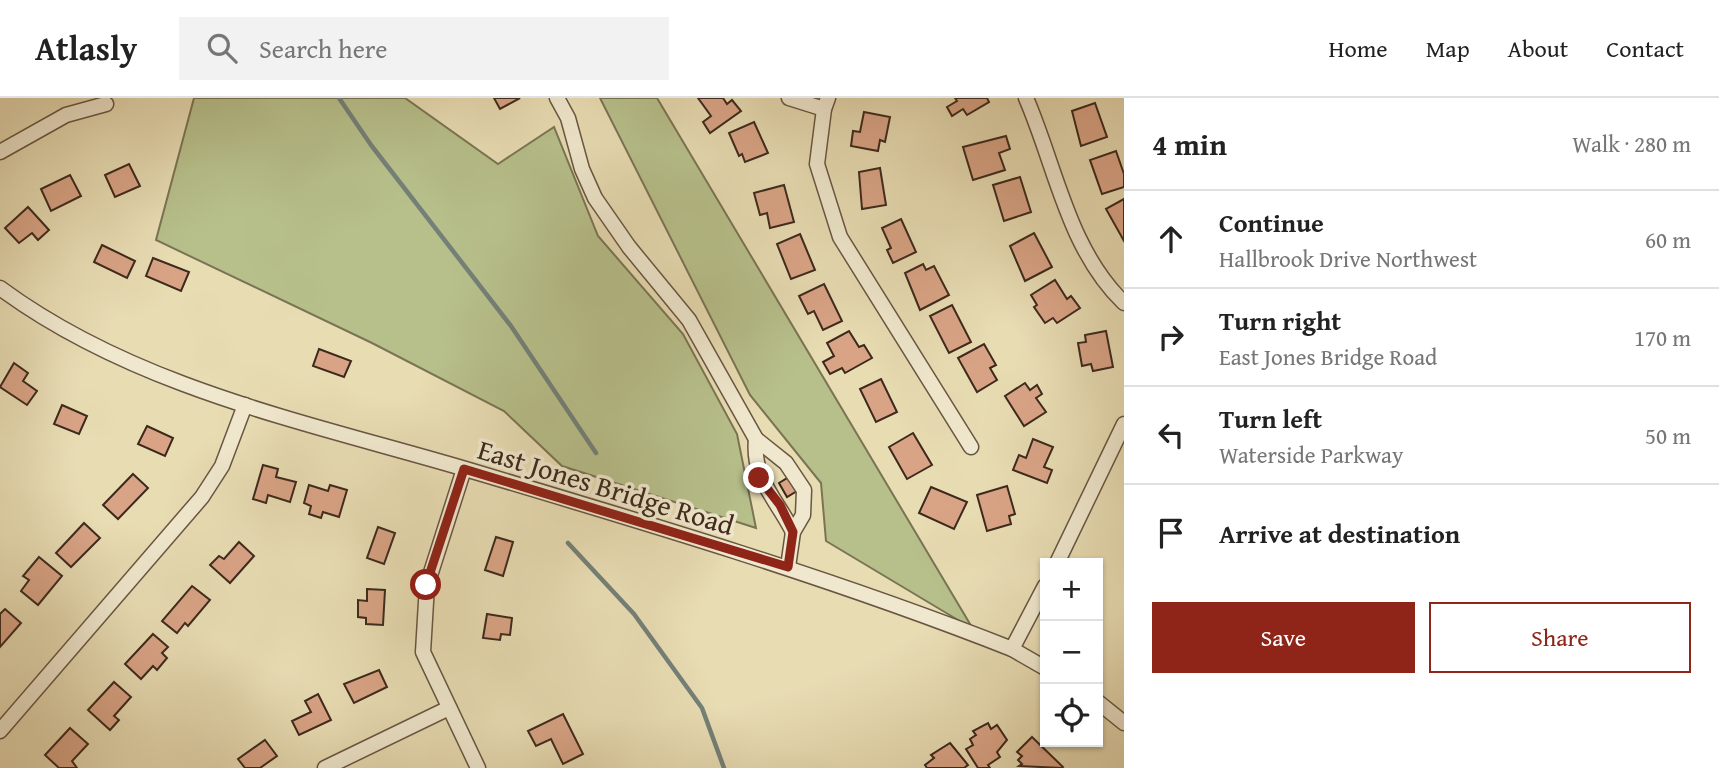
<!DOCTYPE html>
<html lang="en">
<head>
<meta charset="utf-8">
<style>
  :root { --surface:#fff; --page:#f2f2f2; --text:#222; --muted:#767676; --line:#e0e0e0; --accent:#8f2418 }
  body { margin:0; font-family:"Gentium Book Plus",serif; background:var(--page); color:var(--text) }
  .controls { position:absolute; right:21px; bottom:21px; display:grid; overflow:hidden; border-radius:0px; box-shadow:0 2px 5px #0004 }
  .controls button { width:63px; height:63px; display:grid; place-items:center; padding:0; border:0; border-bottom:2px solid var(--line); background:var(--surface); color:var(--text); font:35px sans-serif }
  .stop { position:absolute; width:21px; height:21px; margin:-16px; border:5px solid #8f2418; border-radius:50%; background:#fff }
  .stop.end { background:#8f2418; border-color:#fff; box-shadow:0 2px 7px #0008 }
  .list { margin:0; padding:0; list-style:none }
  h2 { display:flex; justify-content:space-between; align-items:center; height:91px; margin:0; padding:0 28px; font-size:30px }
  h2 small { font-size:23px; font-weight:400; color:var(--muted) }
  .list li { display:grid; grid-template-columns:46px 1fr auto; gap:21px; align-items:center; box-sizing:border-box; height:98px; padding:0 28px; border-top:2px solid var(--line) }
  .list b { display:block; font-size:26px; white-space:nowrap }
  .list p { margin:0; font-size:23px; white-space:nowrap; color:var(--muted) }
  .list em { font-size:23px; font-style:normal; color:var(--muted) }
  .actions { display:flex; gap:14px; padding:21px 28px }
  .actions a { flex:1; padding:16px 0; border:2px solid var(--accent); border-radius:0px; text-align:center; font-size:24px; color:var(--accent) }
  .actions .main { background:var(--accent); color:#fff }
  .icon { flex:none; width:38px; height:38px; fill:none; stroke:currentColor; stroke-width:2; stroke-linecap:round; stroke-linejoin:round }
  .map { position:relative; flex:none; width:1124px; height:670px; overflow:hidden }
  header { display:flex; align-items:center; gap:42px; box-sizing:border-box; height:98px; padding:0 35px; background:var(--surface); border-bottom:2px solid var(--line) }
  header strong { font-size:33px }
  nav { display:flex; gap:38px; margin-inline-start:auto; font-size:24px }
  .search { width:490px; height:63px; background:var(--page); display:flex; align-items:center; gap:18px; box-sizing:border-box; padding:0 24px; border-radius:0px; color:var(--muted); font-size:26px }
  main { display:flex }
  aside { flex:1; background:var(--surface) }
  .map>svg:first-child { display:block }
  .green { fill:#b7c08b; stroke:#7a7454; stroke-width:2 }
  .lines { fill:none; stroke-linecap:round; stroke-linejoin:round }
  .stream { stroke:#748078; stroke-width:4.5 }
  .building { fill:#d9a486; stroke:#3d291c; stroke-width:2 }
  .minor-casing { stroke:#685642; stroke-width:17 }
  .minor { stroke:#f0e8ce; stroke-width:14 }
  .route { stroke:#8f2418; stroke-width:9 }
  .labels { text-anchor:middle; stroke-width:7; stroke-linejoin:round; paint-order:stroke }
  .street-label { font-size:28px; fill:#3d291c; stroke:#f0e8ce }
</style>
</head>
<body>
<header>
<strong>Atlasly</strong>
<div class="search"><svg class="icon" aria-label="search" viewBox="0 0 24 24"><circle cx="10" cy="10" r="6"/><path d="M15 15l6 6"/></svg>Search here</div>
<nav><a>Home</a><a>Map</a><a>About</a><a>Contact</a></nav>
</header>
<main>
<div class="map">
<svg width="1124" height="670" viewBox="0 0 1124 670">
  <rect width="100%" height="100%" fill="#e8dcb3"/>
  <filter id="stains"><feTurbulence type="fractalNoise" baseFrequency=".00286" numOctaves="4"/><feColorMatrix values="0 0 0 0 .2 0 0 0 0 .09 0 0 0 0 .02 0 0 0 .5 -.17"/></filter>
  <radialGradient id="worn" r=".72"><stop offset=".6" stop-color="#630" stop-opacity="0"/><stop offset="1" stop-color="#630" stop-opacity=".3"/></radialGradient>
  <!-- green -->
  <g class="green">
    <polygon points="194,0 405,0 498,66 554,29 598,138 683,236 737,336 756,430 562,368 504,313 372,245 156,142"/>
    <polygon points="600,0 657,0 973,531 826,443 821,385 750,297"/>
  </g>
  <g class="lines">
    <!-- stream -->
    <g class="stream">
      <polyline points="339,0 371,47 511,228 596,355"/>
      <polyline points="568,445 634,516 702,610 724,670"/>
    </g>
  </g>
  <!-- building -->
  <g class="building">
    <polygon points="494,0 520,0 500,11"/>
    <polygon points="698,0 723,0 727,6 732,2 741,13 710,35 703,24 711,18"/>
    <polygon points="955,0 987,0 989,4 967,17 963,11 952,18 947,9 957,3"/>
    <polygon points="1095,5 1107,39 1081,48 1072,13"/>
    <polygon points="864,14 890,19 885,44 880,42 878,53 851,48 853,33 860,34"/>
    <polygon points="754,24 768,55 745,64 742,56 739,58 729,35"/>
    <polygon points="1006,38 1010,51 999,55 1005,72 973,82 963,49"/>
    <polygon points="1116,53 1124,76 1124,89 1102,96 1090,62"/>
    <polygon points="129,66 140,88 115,99 105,77"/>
    <polygon points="880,70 886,107 862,111 859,74"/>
    <polygon points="70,77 81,98 51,113 41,91"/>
    <polygon points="1020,79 1031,114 1004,123 993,87"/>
    <polygon points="784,87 794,124 770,130 767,115 760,117 754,95"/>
    <polygon points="1124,101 1124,143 1106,111"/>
    <polygon points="28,109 49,132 38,142 32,135 19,145 5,130"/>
    <polygon points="901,121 916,154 893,165 887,152 891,150 882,130"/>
    <polygon points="1034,135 1052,169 1025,183 1010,148"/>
    <polygon points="800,136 815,172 791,181 777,146"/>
    <polygon points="102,147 135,163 127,180 94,164"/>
    <polygon points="153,160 189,174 181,193 146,178"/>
    <polygon points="923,166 926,172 934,168 949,197 920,212 905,175"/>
    <polygon points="1055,182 1067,201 1071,198 1080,210 1057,225 1053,220 1045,225 1034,209 1037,207 1031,197"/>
    <polygon points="824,186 842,223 823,232 814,213 808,216 799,198"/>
    <polygon points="952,207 971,244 949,255 930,218"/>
    <polygon points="849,233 859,249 864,247 872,260 845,275 842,270 830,276 823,264 834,258 827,245"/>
    <polygon points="1106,233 1113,269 1093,273 1091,266 1082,268 1078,245 1086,244 1085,237"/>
    <polygon points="984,246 996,267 990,270 997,282 977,294 958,260"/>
    <polygon points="319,251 351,263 344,279 313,268"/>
    <polygon points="14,265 28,275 23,283 37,293 27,307 0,289"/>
    <polygon points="881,281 897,314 876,324 860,291"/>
    <polygon points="1025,285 1030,292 1037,287 1042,296 1036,300 1046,314 1024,328 1005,298"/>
    <polygon points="62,307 87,318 79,336 54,326"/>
    <polygon points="147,328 173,340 165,358 138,346"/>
    <polygon points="913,335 932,367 907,381 889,349"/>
    <polygon points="1033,341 1053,349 1044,369 1052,372 1047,385 1013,372 1019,357 1026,360"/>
    <polygon points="263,367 278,371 276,379 296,384 290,404 268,397 266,405 253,401"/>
    <polygon points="133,376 148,390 118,421 103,407"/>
    <polygon points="789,379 797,393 787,399 779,385"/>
    <polygon points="309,387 328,393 330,387 347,392 339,419 323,414 321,420 309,416 311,408 304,405"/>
    <polygon points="1007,388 1015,416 1009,418 1011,426 987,433 977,397"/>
    <polygon points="931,389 967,404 954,431 919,415"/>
    <polygon points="84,425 100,440 71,469 56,455"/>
    <polygon points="378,429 395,435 384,466 367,460"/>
    <polygon points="496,439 513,444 503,478 485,472"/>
    <polygon points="239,444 254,458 230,485 210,467 219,458 224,461"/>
    <polygon points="39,459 62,478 38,507 21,493 29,482 23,478"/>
    <polygon points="192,488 210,502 188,528 185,525 177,535 162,523"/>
    <polygon points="367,491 385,492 383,527 366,526 366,520 358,519 358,502 367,503"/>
    <polygon points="5,511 21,525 0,549 0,516"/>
    <polygon points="487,516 512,520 510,537 501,536 500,542 483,540"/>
    <polygon points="153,536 168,549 162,555 167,560 157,572 153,568 141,581 125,566"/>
    <polygon points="379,572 387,589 354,605 344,586"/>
    <polygon points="114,584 131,599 114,618 119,622 110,632 88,612"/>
    <polygon points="318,596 331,622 299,637 292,623 311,614 305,603"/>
    <polygon points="563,616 583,656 563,666 551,641 536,648 528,633"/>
    <polygon points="988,625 991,631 997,627 1007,642 997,654 1000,659 988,667 990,670 978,670 966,651 973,647 970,641 976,637 973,633"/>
    <polygon points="70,630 88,646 72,663 77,670 59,670 45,657"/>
    <polygon points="1032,639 1063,669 1062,670 1019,668 1022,666 1018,662 1022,658 1017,654"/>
    <polygon points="265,642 277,658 260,670 245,670 238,661"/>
    <polygon points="950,645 968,667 964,670 927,670 925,667 934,660 931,657"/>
  </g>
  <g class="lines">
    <!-- minor casing -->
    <g class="minor-casing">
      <g id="minor">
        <polyline points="557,0 568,20 582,71 595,100 629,149 689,222 756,341 786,365 804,392 803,417 793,434 788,469"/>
        <polyline points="789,0 824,11"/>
        <polyline points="828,0 824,11 817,66 840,139 971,349"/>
        <path d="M 1026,0 C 1056,69 1068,151 1124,205"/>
        <polyline points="0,54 66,17 106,6"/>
        <path d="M 0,190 C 134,289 305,324 462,370 C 647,425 832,480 1012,551 L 1045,570"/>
        <path d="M 756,341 C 752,381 776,400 793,434"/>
        <polyline points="464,371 427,487 423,554 478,670"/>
        <polyline points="1057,465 1124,326"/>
        <polyline points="1012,551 1045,488"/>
        <polyline points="1098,604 1124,625"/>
        <polyline points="0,633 202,399 222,368 245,307"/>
        <polyline points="325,670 449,610"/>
      </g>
    </g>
    <!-- minor -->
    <use href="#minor" class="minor"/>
  </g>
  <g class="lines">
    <!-- route -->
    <polyline class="route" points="426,487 464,371 788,469 793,434 780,407 759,380"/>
  </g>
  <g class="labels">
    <!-- street labels -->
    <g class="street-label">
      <text transform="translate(606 389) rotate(17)" y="10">East Jones Bridge Road</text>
    </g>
  </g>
  <rect width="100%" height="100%" filter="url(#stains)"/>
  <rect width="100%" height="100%" fill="url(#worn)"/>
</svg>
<div class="controls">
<button>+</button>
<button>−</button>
<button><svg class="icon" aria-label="locate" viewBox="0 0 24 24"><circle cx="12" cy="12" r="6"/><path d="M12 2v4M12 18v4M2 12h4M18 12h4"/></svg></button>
</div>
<div class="stop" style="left:426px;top:487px"></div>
<div class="stop end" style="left:759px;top:380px"></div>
</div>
<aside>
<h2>4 min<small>Walk · 280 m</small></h2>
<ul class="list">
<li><svg class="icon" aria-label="ahead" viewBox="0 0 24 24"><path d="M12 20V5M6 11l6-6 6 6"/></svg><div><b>Continue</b><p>Hallbrook Drive Northwest</p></div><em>60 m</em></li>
<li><svg class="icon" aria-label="right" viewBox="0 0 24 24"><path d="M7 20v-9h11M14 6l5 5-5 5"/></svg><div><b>Turn right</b><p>East Jones Bridge Road</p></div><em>170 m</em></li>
<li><svg class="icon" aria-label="left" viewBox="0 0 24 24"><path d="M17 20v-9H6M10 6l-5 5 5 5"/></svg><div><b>Turn left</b><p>Waterside Parkway</p></div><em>50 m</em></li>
<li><svg class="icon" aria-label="arrive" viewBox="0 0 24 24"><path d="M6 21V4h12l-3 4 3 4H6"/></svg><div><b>Arrive at destination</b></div></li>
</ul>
<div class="actions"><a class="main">Save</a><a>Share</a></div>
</aside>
</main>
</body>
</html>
